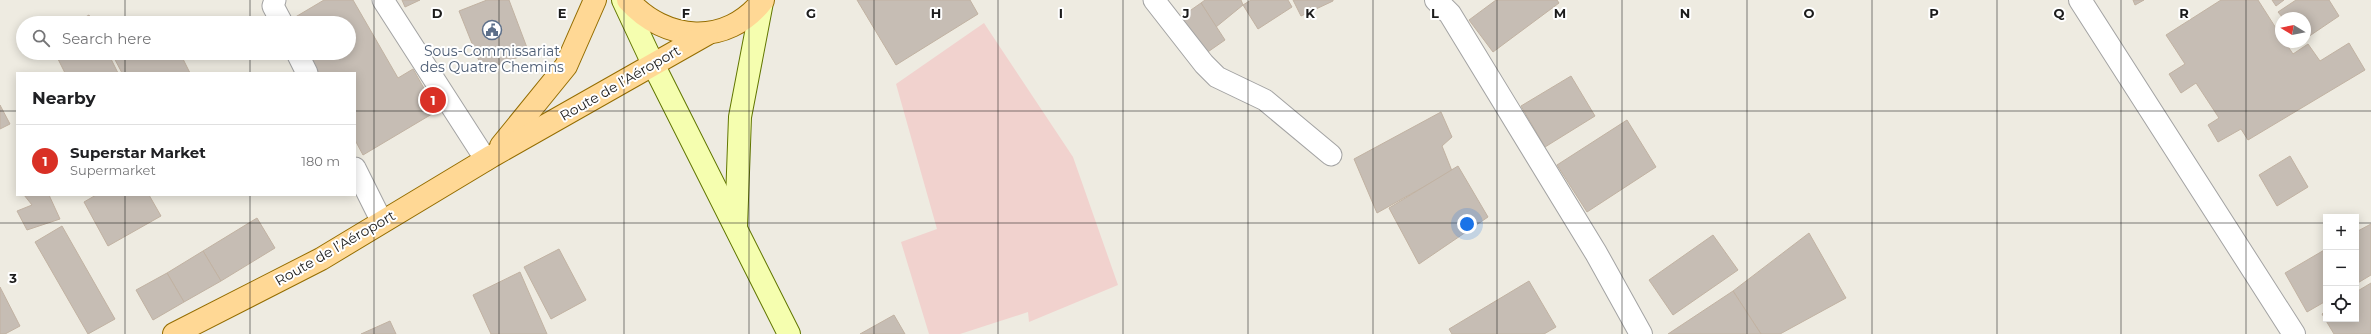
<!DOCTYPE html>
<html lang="en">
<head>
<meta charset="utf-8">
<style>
  :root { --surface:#fff; --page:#f2f2f2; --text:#202124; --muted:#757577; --line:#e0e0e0; --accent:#d93025 }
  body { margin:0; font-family:Montserrat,sans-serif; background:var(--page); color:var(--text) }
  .controls { position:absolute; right:12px; bottom:12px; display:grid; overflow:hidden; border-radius:0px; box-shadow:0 2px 10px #0003 }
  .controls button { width:36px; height:36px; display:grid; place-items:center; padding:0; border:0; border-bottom:1px solid var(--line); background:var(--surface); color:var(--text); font:20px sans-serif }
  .compass { position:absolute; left:2275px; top:12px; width:36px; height:36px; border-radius:50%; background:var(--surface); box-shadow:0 2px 10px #0003; rotate:280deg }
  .you { position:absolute; left:1467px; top:224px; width:14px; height:14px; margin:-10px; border:3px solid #fff; border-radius:50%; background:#1a73e8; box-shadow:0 0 0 6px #1a73e833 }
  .badge { display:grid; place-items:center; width:26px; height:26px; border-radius:50%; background:var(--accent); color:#fff; font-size:13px; font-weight:700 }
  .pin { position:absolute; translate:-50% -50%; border:2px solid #fff; box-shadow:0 1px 4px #0006 }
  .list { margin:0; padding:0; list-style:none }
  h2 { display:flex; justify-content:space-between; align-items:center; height:52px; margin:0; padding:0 16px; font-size:17px }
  h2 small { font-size:13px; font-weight:400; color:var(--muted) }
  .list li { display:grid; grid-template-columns:26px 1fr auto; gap:12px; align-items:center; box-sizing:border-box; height:72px; padding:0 16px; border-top:1px solid var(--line) }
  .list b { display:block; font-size:15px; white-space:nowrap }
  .list p { margin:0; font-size:13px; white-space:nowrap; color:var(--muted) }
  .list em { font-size:13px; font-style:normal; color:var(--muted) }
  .icon { flex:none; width:22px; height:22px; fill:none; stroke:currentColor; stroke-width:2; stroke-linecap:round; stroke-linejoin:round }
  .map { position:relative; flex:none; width:2371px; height:334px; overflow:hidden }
  .search { position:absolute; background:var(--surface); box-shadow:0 2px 10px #0003; left:16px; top:16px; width:340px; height:44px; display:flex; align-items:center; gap:10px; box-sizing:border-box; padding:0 14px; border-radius:22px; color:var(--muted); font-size:15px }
  .panel { position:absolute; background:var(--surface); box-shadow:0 2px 10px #0003; left:16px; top:72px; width:340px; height:124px; border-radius:0px }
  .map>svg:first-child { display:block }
  .commercial { fill:#f1d2ce }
  .building { fill:#c6bdb4; stroke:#c1b2a2 }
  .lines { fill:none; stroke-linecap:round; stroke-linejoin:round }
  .service-casing { stroke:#a3a3a3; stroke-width:23 }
  .minor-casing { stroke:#a3a3a3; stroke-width:24 }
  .secondary-casing { stroke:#617600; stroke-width:24 }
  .primary-casing { stroke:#946d00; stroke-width:24 }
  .service { stroke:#fff; stroke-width:21 }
  .minor { stroke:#fff; stroke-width:22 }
  .secondary { stroke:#f5feaf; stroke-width:22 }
  .primary { stroke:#ffd895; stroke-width:22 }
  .grid { fill:none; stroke:#1c1c1c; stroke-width:1; stroke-opacity:0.55 }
  .labels { text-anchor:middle; stroke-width:4; stroke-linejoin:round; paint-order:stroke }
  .service-label { font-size:14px; fill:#4e5e75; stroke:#fff }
  .street-label { font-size:14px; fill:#1c1c1c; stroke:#fff }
  .grid-label { font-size:13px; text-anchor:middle; font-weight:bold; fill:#1c1c1c; stroke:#fff; stroke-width:4; stroke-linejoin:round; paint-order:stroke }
</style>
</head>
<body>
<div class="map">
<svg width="2371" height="334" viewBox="0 0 2371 334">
  <rect width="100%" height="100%" fill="#eeebe1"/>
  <!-- commercial -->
  <polygon class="commercial" points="984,23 1073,157 1118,285 1029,322 1028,312 960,334 929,334 901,242 937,229 896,84"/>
  <!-- building -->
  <g class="building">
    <polygon points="324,0 353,0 398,78 413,69 437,111 363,155 355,140 355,73 316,73 305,53 349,53 349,23 287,22"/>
    <polygon points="402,0 420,0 405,7"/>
    <polygon points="487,0 509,0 529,53 483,71 459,11"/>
    <polygon points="857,0 970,0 978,14 896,65"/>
    <polygon points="1205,0 1241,0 1243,5 1216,27 1201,3"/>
    <polygon points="1251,0 1288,0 1292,7 1258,29 1243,5"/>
    <polygon points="1293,0 1333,0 1333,1 1301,16"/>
    <polygon points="1496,0 1557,0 1559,3 1493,52 1469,20"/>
    <polygon points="2133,0 2144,0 2135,5"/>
    <polygon points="2221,0 2258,0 2281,36 2281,42 2285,42 2293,54 2308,44 2320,61 2349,43 2365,70 2248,140 2241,129 2218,142 2208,125 2219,118 2196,83 2181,93 2169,74 2185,64 2166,35"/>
    <polygon points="2272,0 2284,0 2276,6"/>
    <polygon points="2296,0 2329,0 2339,16 2305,39 2305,18 2283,18 2278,12"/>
    <polygon points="1201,3 1225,40 1202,56 1178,19"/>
    <polygon points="89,15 93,23 75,23"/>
    <polygon points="55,53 108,53 118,73 65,73"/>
    <polygon points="113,53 180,53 190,73 122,73 112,54"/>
    <polygon points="1571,76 1595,116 1545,147 1521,106"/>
    <polygon points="0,105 10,124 0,129"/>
    <polygon points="1441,112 1452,137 1442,146 1452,171 1377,213 1354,159"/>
    <polygon points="1627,120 1656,167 1587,212 1557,165"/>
    <polygon points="2290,156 2308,187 2277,206 2259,175"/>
    <polygon points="1458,166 1488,217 1419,264 1389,208"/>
    <polygon points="24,195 49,195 60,219 27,230 17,211 32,205"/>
    <polygon points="96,195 149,195 161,216 108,246 84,202"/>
    <polygon points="257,218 275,248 221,281 203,251"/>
    <polygon points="2371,224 2371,275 2356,284 2356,232"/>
    <polygon points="62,226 115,319 88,334 35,242"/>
    <polygon points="1809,233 1846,298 1780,334 1761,334 1733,291"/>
    <polygon points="1713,235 1738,270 1673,315 1649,280"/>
    <polygon points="559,249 586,300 551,319 524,267"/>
    <polygon points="2326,249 2326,301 2307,312 2285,273"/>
    <polygon points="203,251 221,281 184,302 167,273"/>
    <polygon points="520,272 547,334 491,334 473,295"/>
    <polygon points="167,273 184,302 153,320 136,290"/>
    <polygon points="1529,281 1556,327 1544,334 1452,334 1449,329"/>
    <polygon points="2371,283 2371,334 2334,334 2322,314 2326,311 2326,319 2356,319 2356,292"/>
    <polygon points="0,287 20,326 5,334 0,334"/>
    <polygon points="1733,291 1761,334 1668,334"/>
    <polygon points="894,315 905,334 860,334"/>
    <polygon points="390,321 396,334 361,334"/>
  </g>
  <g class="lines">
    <!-- service casing -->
    <g class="service-casing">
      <g id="service">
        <polyline points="275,0 273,6 282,23"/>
        <polyline points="383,0 486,160"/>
        <polyline points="1154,0 1204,64 1217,77 1265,100 1331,155"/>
        <polyline points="297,53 307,73"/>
        <polyline points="355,168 382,222"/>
      </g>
    </g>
    <!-- minor casing -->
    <g class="minor-casing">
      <g id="minor">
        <polyline points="1436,0 1450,14 1596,253 1641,334"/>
        <polyline points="2080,0 2294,334"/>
      </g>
    </g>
    <!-- secondary casing -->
    <g class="secondary-casing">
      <g id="secondary">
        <polyline points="623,0 653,64 789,334"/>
        <polyline points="736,227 740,117 762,2"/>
      </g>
    </g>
    <!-- primary casing -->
    <g class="primary-casing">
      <g id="primary">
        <path d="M 628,0 C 665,42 727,47 763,0"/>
        <polyline points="501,146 566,66 595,0"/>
        <polyline points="174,334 321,259 492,156 707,34"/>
      </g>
    </g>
    <!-- service -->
    <use href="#service" class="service"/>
    <!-- minor -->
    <use href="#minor" class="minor"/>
    <!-- secondary -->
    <use href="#secondary" class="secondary"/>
    <!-- primary -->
    <use href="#primary" class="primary"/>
  </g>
  <!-- grid -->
  <path class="grid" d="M 125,0 L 125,23M 250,0 L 250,23M 374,0 L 374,334M 499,0 L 499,334M 624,0 L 624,334M 749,0 L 749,334M 874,0 L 874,334M 998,0 L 998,334M 1123,0 L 1123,334M 1248,0 L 1248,334M 1373,0 L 1373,334M 1497,0 L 1497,334M 1622,0 L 1622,334M 1747,0 L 1747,334M 1872,0 L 1872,334M 1997,0 L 1997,334M 2121,0 L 2121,334M 2246,0 L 2246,334M 125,53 L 125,73M 250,53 L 250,73M 0,111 L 17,111M 355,111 L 2371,111M 125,195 L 125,334M 250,195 L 250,334M 0,223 L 2326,223M 2356,223 L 2371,223"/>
  <!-- icons -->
  <defs>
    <g id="civic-ring" transform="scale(1)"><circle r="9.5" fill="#fff" stroke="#5c6f8a" stroke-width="1.5"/><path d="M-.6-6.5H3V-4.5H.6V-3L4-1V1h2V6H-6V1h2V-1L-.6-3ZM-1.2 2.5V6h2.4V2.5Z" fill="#5c6f8a"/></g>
  </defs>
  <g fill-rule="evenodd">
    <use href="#civic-ring" x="492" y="30"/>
  </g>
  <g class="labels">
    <!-- service labels -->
    <g class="service-label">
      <text x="492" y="56">Sous-Commissariat<tspan x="492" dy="16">des Quatre Chemins</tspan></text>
    </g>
    <!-- street labels -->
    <g class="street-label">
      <text transform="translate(620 83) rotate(-30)" y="5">Route de l’Aéroport</text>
      <text transform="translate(335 248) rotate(-30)" y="5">Route de l’Aéroport</text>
    </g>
  </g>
  <g class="grid-label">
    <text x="437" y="18">D</text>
    <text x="562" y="18">E</text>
    <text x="686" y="18">F</text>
    <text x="811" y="18">G</text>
    <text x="936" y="18">H</text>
    <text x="1061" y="18">I</text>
    <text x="1186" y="18">J</text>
    <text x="1310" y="18">K</text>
    <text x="1435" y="18">L</text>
    <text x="1560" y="18">M</text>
    <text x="1685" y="18">N</text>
    <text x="1809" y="18">O</text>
    <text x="1934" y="18">P</text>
    <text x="2059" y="18">Q</text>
    <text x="2184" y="18">R</text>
    <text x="13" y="283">3</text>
  </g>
</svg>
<div class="controls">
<button>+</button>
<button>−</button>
<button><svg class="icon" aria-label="locate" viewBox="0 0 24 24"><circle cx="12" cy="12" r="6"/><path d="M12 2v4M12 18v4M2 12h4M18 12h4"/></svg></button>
</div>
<svg class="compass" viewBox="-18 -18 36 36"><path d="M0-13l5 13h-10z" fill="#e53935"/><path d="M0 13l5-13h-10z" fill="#757577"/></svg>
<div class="you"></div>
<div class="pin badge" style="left:433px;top:100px">1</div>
<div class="search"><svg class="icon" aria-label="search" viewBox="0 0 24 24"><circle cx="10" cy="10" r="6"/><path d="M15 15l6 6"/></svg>Search here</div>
<section class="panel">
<h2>Nearby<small></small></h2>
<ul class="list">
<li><span class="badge">1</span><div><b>Superstar Market</b><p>Supermarket</p></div><em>180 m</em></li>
</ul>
</section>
</div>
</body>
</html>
